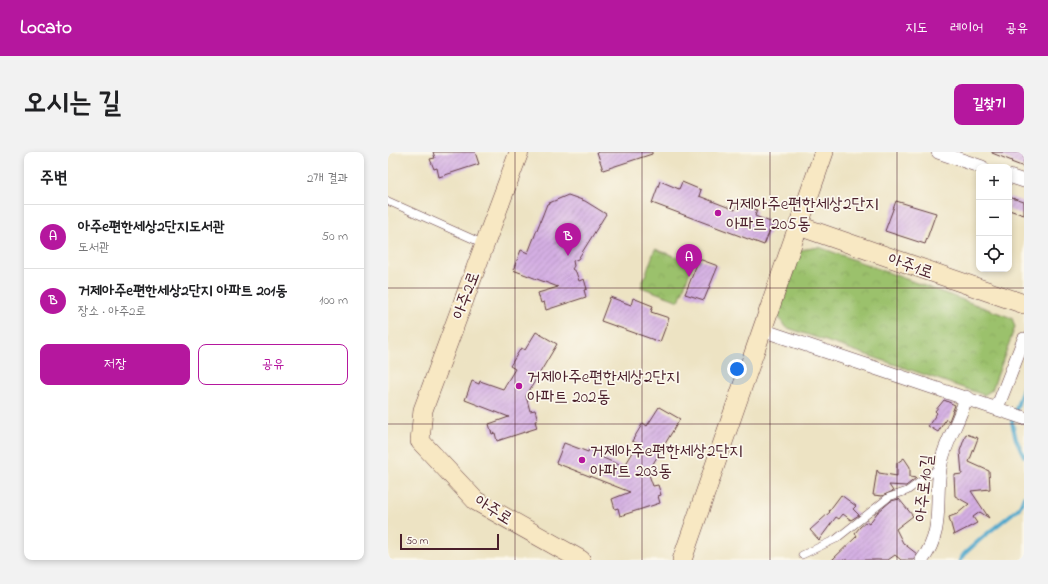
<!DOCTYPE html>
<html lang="ko">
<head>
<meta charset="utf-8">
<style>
  :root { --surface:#fff; --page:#f2f2f2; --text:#202124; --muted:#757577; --line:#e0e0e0; --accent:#b5179e }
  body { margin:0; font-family:"Indie Flower","Poor Story",sans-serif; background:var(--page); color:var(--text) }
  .controls { position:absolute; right:12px; top:12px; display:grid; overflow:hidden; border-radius:8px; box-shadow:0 2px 6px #0003 }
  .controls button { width:36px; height:36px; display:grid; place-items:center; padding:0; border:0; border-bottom:1px solid var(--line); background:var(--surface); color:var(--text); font:20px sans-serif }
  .scale { position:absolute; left:12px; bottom:10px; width:99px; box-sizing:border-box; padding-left:4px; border:2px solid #4a1f2b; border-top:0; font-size:11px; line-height:14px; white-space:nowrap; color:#4a1f2b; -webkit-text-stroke:3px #fbf7ec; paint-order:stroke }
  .you { position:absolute; left:349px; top:217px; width:14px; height:14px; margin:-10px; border:3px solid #fff; border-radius:50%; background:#1a73e8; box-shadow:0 0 0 6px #1a73e833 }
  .badge { display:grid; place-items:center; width:26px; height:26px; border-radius:50%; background:var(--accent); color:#fff; font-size:13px; font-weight:700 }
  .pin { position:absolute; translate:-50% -33px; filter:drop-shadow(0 1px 2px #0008) }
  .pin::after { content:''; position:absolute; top:21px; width:14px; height:12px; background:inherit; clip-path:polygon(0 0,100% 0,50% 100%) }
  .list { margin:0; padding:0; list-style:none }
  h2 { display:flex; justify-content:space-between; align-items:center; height:52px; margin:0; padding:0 16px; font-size:17px }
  h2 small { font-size:13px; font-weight:400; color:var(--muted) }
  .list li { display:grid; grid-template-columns:26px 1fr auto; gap:12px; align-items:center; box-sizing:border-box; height:64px; padding:0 16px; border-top:1px solid var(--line) }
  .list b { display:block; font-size:15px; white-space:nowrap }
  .list p { margin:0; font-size:13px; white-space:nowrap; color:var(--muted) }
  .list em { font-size:13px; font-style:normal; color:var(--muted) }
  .actions { display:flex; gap:8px; padding:12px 16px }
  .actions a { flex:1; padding:9px 0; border:1px solid var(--accent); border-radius:8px; text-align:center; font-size:14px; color:var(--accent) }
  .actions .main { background:var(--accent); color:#fff }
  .icon { flex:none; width:22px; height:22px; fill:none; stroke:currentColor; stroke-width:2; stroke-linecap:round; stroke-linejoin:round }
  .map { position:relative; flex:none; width:636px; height:408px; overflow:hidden; border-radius:8px }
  header { display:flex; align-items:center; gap:24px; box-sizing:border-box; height:56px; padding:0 20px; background:var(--accent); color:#fff }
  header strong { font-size:19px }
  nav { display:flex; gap:22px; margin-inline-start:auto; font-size:14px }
  .intro { display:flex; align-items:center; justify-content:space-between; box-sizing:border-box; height:96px; padding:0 24px }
  h1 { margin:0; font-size:28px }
  .button { padding:10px 18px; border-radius:8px; background:var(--accent); color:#fff; font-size:14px; font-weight:700 }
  main { display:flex; gap:24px; padding:0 24px }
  aside { flex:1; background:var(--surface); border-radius:8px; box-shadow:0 2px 6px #0003 }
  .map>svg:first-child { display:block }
  .park { fill:url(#park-crowns); stroke:#72704c }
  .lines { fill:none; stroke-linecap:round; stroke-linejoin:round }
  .stream { stroke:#4fa8cc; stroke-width:4 }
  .building { fill:url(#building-hatch) }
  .lane-casing { stroke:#623c42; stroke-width:8 }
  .street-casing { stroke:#623c42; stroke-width:14 }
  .secondary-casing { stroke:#623c42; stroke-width:20 }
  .lane { stroke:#fff; stroke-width:7 }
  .street { stroke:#fff; stroke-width:13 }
  .secondary { stroke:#f8e8c3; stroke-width:19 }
  .grid { fill:none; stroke:#4a1f2b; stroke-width:1; stroke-opacity:0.55 }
  .poi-dot { fill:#b5179e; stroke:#fbf7ec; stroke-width:1.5 }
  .labels { text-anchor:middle; stroke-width:3.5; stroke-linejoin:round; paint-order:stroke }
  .poi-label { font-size:17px; fill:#4a1f2b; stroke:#fbf7ec; text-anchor:start }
  .street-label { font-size:17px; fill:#4a1f2b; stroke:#fbf7ec }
</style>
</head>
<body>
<header>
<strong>Locato</strong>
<nav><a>지도</a><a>레이어</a><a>공유</a></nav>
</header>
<div class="intro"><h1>오시는 길</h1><a class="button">길찾기</a></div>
<main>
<aside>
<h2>주변<small>2개 결과</small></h2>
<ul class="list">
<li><span class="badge">A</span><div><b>아주e편한세상2단지도서관</b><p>도서관</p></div><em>50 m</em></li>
<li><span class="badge">B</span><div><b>거제아주e편한세상2단지 아파트 201동</b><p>장소 · 아주2로</p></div><em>100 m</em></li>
</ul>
<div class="actions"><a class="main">저장</a><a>공유</a></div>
</aside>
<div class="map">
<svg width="636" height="408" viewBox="0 0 636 408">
  <defs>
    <pattern id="park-crowns" width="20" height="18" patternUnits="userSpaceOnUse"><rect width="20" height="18" fill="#9bc16c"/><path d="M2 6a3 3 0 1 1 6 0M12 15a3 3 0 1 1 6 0" fill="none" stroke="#87a55e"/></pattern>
    <pattern id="building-hatch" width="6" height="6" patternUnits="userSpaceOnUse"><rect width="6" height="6" fill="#d4afe3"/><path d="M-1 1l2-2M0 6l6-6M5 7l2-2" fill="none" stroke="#ae8eb8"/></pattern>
  </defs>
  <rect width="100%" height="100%" fill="#fbf7ec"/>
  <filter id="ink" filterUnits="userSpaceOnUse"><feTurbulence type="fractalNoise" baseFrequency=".025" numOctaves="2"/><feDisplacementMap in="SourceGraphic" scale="8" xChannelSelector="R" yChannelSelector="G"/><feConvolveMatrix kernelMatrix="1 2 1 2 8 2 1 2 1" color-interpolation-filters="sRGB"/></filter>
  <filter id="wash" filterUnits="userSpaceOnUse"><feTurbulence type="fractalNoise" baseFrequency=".012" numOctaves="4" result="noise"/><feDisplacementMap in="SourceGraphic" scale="16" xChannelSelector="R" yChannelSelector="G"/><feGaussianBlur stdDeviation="0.9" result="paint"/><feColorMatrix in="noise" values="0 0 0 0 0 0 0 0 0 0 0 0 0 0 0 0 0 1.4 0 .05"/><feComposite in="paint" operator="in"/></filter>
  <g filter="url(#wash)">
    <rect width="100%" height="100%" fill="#ede3c3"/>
    <!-- park -->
    <g class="park">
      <polygon points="431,95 624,166 627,175 604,238 596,243 397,175 390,164 412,98"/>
      <polygon points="267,97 305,111 291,149 253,135"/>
    </g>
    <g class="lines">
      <!-- stream -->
      <g class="stream">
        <polyline points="636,233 624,270 628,287 636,304"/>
        <polyline points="572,408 576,402 595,385 631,356 636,345"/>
      </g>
    </g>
    <g id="blocks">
      <!-- building -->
      <g class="building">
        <polygon points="45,0 87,0 91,12 51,25 49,16 46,17 42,7 47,6"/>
        <polygon points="209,0 264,0 264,2 215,18"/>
        <polygon points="604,0 636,0 636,15 623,10 624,9 604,1"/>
        <polygon points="272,29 291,37 294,30 313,38 311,44 347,58 350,51 369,58 367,64 385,71 376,93 264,51"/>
        <polygon points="180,43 197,49 218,62 190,107 185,109 186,114 184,117 188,120 191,129 196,127 199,137 196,138 198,145 158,158 156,150 153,151 150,141 170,135 125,118 133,98 140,101 159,52"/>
        <polygon points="621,45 636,50 636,63 621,58"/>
        <polygon points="508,49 548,61 537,92 497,79"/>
        <polygon points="311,107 330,114 316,148 297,142"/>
        <polygon points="222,145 243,153 245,146 265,154 263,160 281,166 272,190 213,169"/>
        <polygon points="148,180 169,192 138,244 142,259 147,258 150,268 147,269 149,276 109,289 107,281 104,282 101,272 121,265 77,248 84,229 91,232 92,229 115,237 127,217 122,214 133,196 137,198"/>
        <polygon points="556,248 567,253 561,269 558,267 550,280 540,274 549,261 547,259"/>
        <polygon points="271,255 292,267 260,320 265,334 270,333 273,343 270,344 272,351 232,364 230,356 227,357 224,347 242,340 168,311 176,291 200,300 201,297 214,302 213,305 236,315 250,292 244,289 255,271 259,274"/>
        <polygon points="578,282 590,286 581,310 601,319 602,337 583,339 601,366 592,360 585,365 589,371 566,383 561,365 569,362 581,352 567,344 566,323 574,322 572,299"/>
        <polygon points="516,306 522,315 522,325 528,326 518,334 501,333 505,339 494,344 485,343 489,318 491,321 509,324 509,311"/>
        <polygon points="453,343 468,354 465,357 471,363 463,368 455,362 451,367 448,365 431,388 422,378 442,360 441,359"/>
        <polygon points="511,347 525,364 508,377 515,391 529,402 526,408 513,408 507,403 500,408 444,408 469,384 467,381 472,375 478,370 481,372 489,361 503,349"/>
      </g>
    </g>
  </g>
  <g filter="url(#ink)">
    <use href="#blocks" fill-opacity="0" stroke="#623c42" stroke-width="1"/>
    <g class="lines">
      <!-- lane casing -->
      <g class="lane-casing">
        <g id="lane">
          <polyline points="0,49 96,92"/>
          <polyline points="414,403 448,387 501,345 519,339 552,315"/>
        </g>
      </g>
      <!-- street casing -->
      <g class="street-casing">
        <g id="street">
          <polyline points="550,0 594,15"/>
          <polyline points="621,24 636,29"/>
          <polyline points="374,178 636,266"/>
          <polyline points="609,256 636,187"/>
          <path d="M 534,408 C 556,380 547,350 552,317 C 555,292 572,270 578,245"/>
        </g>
      </g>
      <!-- secondary casing -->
      <g class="secondary-casing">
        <g id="secondary">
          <polyline points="131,0 35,258 32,289 88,349 193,408"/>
          <polyline points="411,74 636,152"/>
          <polyline points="294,408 436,0"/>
        </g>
      </g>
      <!-- lane -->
      <use href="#lane" class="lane"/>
      <!-- street -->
      <use href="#street" class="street"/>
      <!-- secondary -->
      <use href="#secondary" class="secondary"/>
    </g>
  </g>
  <!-- grid -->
  <path class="grid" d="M 127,0 L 127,408M 254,0 L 254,408M 382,0 L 382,408M 509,0 L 509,408M 0,136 L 636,136M 0,272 L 636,272"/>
  <!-- markers -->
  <g class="poi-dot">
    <circle cx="330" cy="61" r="4"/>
    <circle cx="131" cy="234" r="4"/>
    <circle cx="194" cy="308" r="4"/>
  </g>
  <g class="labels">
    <!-- poi labels -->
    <g class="poi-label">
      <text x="338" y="57">거제아주e편한세상2단지<tspan x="338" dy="20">아파트 205동</tspan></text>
      <text x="139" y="230">거제아주e편한세상2단지<tspan x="139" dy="20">아파트 202동</tspan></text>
      <text x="202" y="304">거제아주e편한세상2단지<tspan x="202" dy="20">아파트 203동</tspan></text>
    </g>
    <!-- street labels -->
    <g class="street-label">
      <text transform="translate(523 113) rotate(19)" y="6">아주1로</text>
      <text transform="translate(77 143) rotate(-70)" y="6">아주2로</text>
      <text transform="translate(535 336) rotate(-84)" y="6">아주로10길</text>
      <text transform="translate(106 357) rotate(32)" y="6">아주로</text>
    </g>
  </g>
</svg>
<div class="controls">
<button>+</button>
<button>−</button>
<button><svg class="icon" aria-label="locate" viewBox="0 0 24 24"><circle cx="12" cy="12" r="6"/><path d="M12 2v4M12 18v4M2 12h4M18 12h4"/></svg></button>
</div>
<div class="scale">50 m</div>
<div class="you"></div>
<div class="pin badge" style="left:301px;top:125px">A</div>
<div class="pin badge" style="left:180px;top:104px">B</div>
</div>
</main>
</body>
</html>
